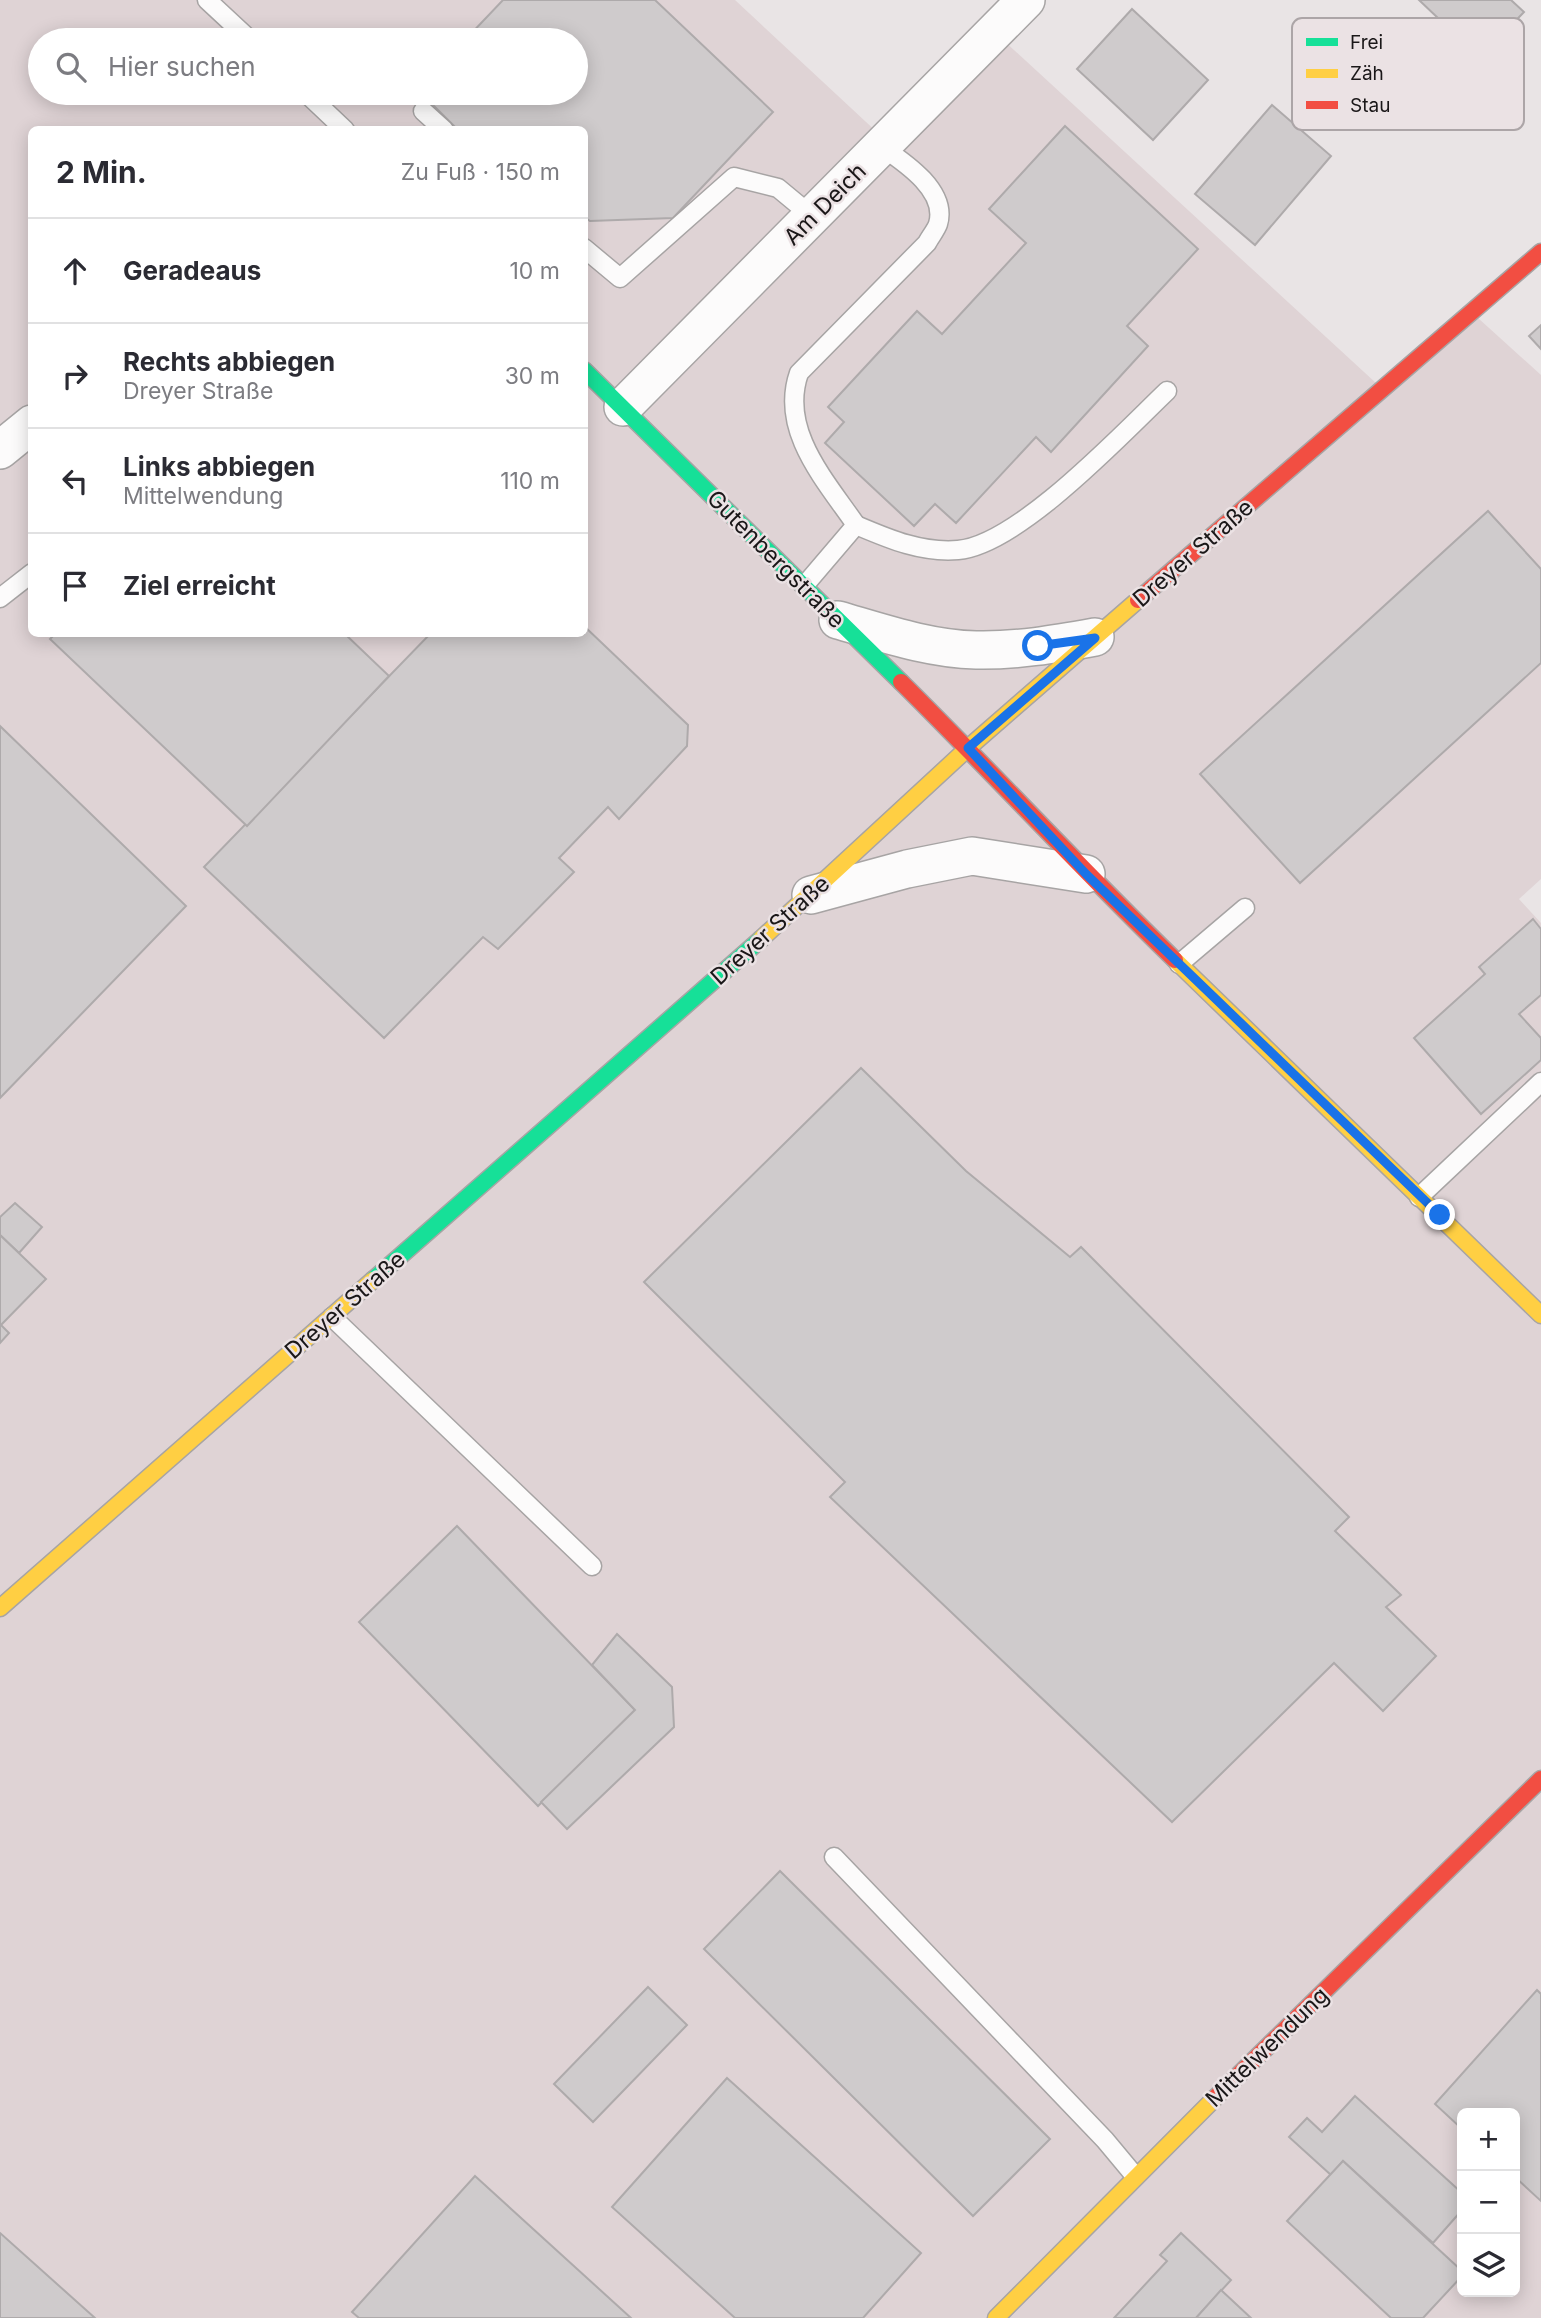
<!DOCTYPE html>
<html lang="de">
<head>
<meta charset="utf-8">
<style>
  :root { --surface:#fff; --page:#f2f2f3; --text:#2b2b33; --muted:#7c7c81; --line:#e1e1e2 }
  body { margin:0; font-family:Inter,sans-serif; background:var(--page); color:var(--text) }
  .controls { position:absolute; right:21px; bottom:21px; display:grid; overflow:hidden; border-radius:10px; box-shadow:0 4px 18px #0003 }
  .controls button { width:63px; height:63px; display:grid; place-items:center; padding:0; border:0; border-bottom:2px solid var(--line); background:var(--surface); color:var(--text); font:35px sans-serif }
  .stop { position:absolute; width:21px; height:21px; margin:-16px; border:5px solid #1a73e8; border-radius:50%; background:#fff }
  .stop.end { background:#1a73e8; border-color:#fff; box-shadow:0 2px 7px #0008 }
  .list { margin:0; padding:0; list-style:none }
  h2 { display:flex; justify-content:space-between; align-items:center; height:91px; margin:0; padding:0 28px; font-size:30px }
  h2 small { font-size:23px; font-weight:400; color:var(--muted) }
  .list li { display:grid; grid-template-columns:46px 1fr auto; gap:21px; align-items:center; box-sizing:border-box; height:105px; padding:0 28px; border-top:2px solid var(--line) }
  .list b { display:block; font-size:26px; white-space:nowrap }
  .list p { margin:0; font-size:23px; white-space:nowrap; color:var(--muted) }
  .list em { font-size:23px; font-style:normal; color:var(--muted) }
  .icon { flex:none; width:38px; height:38px; fill:none; stroke:currentColor; stroke-width:2; stroke-linecap:round; stroke-linejoin:round }
  .map { position:relative; flex:none; width:1541px; height:2318px; overflow:hidden }
  .search { position:absolute; background:var(--surface); box-shadow:0 4px 18px #0003; left:28px; top:28px; width:560px; height:77px; display:flex; align-items:center; gap:18px; box-sizing:border-box; padding:0 24px; border-radius:38px; color:var(--muted); font-size:26px }
  .panel { position:absolute; background:var(--surface); box-shadow:0 4px 18px #0003; left:28px; top:126px; width:560px; height:511px; border-radius:10px }
  .map>svg:first-child { display:block }
  .built { fill:#dfd3d5; fill-rule:evenodd }
  .building { fill:#cfcbcc; stroke:#aeaaab; stroke-width:2 }
  .lines { fill:none; stroke-linecap:round; stroke-linejoin:round }
  .lane-casing { stroke:#a7a4a4; stroke-width:21 }
  .street-casing { stroke:#a7a4a4; stroke-width:40 }
  .fast-casing { stroke:#a7a4a4; stroke-width:19 }
  .slow-casing { stroke:#a7a4a4; stroke-width:19 }
  .jam-casing { stroke:#a7a4a4; stroke-width:19 }
  .lane { stroke:#fcfbfb; stroke-width:18 }
  .street { stroke:#fcfbfb; stroke-width:37 }
  .fast { stroke:#16e098; stroke-width:16 }
  .slow { stroke:#ffcf43; stroke-width:16 }
  .jam { stroke:#f24e42; stroke-width:16 }
  .route { stroke:#1a73e8; stroke-width:9 }
  .labels { text-anchor:middle; stroke-width:5; stroke-linejoin:round; paint-order:stroke }
  .street-label { font-size:23px; fill:#1a1718; stroke:#ebe2e4 }
  .key { fill:#ebe2e4; stroke:#aca5a7; stroke-width:2 }
  .key-label { font-size:19px; fill:#1a1718 }
</style>
</head>
<body>
<div class="map">
<svg width="1541" height="2318" viewBox="0 0 1541 2318">
  <rect width="100%" height="100%" fill="#e9e4e5"/>
  <!-- built -->
  <path class="built" d="M 0,0 L 735,0 L 894,148 L 1001,38 L 1389,395 L 1478,318 L 1541,375 L 1541,879 L 1519,899 L 1541,923 L 1541,2318 L 0,2318 ZM 40,40 L 576,40 L 576,93 L 40,93 ZM 32,130 L 584,130 L 584,634 L 32,634 ZM 1462,2113 L 1515,2113 L 1515,2292 L 1462,2292 Z"/>
  <!-- building -->
  <g class="building">
    <polygon points="503,0 655,0 773,112 673,218 590,221 584,217 584,130 458,130 421,93 576,93 576,40 465,40"/>
    <polygon points="1419,0 1511,0 1524,12 1480,58"/>
    <polygon points="1132,9 1208,80 1153,140 1077,69"/>
    <polygon points="1272,105 1331,156 1255,245 1195,194"/>
    <polygon points="1065,126 1198,249 1127,326 1148,346 1051,452 1036,437 956,523 935,504 914,526 825,443 844,422 828,407 917,311 942,334 1026,243 989,209"/>
    <polygon points="1541,325 1541,349 1529,336"/>
    <polygon points="1488,511 1541,569 1541,663 1300,883 1200,774"/>
    <polygon points="584,626 688,725 687,746 619,819 608,807 559,858 574,872 498,949 483,937 384,1038 204,867 430,634 584,634"/>
    <polygon points="55,634 345,634 389,676 247,826 50,639"/>
    <polygon points="0,726 186,906 0,1098"/>
    <polygon points="1533,919 1541,929 1541,995 1519,1014 1541,1038 1541,1060 1481,1114 1414,1038 1485,974 1479,967"/>
    <polygon points="861,1068 966,1171 1070,1257 1081,1247 1349,1517 1335,1531 1401,1595 1386,1607 1436,1656 1383,1711 1334,1663 1172,1822 830,1497 845,1482 644,1282"/>
    <polygon points="15,1203 42,1227 19,1253 0,1235 0,1217"/>
    <polygon points="0,1235 46,1279 1,1325 9,1333 0,1343"/>
    <polygon points="457,1526 635,1710 538,1806 359,1622"/>
    <polygon points="617,1634 672,1687 674,1727 567,1829 541,1802 635,1710 592,1665"/>
    <polygon points="780,1871 1050,2139 973,2216 704,1949"/>
    <polygon points="648,1987 687,2025 593,2122 554,2084"/>
    <polygon points="1537,1990 1541,1994 1541,2201 1515,2177 1515,2113 1462,2113 1462,2129 1435,2104"/>
    <polygon points="727,2078 921,2253 863,2318 735,2318 612,2207"/>
    <polygon points="1355,2096 1462,2193 1462,2210 1433,2243 1343,2161 1331,2175 1289,2137 1307,2118 1322,2132"/>
    <polygon points="1343,2161 1462,2271 1462,2276 1423,2318 1391,2318 1287,2221"/>
    <polygon points="475,2176 631,2318 359,2318 352,2312"/>
    <polygon points="0,2233 95,2318 0,2318"/>
    <polygon points="1181,2233 1231,2280 1196,2318 1114,2318 1167,2261 1160,2255"/>
    <polygon points="1221,2290 1251,2318 1196,2318"/>
  </g>
  <g class="lines">
    <!-- lane casing -->
    <g class="lane-casing">
      <g id="lane">
        <polyline points="207,0 250,40"/>
        <polyline points="306,93 345,130"/>
        <polyline points="423,111 444,130"/>
        <polyline points="584,248 620,278 734,177 778,188 813,217"/>
        <path d="M 856,525 C 889,539 921,553 958,550 C 1018,545 1122,434 1167,391"/>
        <path d="M 804,586 L 856,525 C 825,480 779,430 799,373 L 927,243 C 930,237 936,230 938,224 C 948,191 904,162 882,147"/>
        <polyline points="0,598 32,573"/>
        <polyline points="1179,964 1245,908"/>
        <polyline points="1419,1197 1541,1082"/>
        <polyline points="332,1317 592,1566"/>
        <polyline points="834,1857 1105,2140 1135,2176"/>
      </g>
    </g>
    <!-- street casing -->
    <g class="street-casing">
      <g id="street">
        <polyline points="623,407 1026,0"/>
        <polyline points="0,450 32,424"/>
        <path d="M 838,620 C 883,633 929,649 976,650 C 1016,651 1056,644 1095,637"/>
        <polyline points="811,895 907,869 972,856 1086,874"/>
      </g>
    </g>
    <!-- fast casing -->
    <g class="fast-casing">
      <g id="fast">
        <polyline points="584,370 901,682"/>
        <polyline points="373,1280 761,939"/>
      </g>
    </g>
    <!-- slow casing -->
    <g class="slow-casing">
      <g id="slow">
        <polyline points="761,939 968,748 1138,600"/>
        <polyline points="1175,960 1541,1315"/>
        <polyline points="0,1608 373,1280"/>
        <polyline points="996,2318 1215,2098"/>
      </g>
    </g>
    <!-- jam casing -->
    <g class="jam-casing">
      <g id="jam">
        <polyline points="1138,600 1541,252"/>
        <path d="M 901,682 C 994,774 1082,870 1175,960"/>
        <polyline points="1215,2098 1541,1779"/>
      </g>
    </g>
    <!-- lane -->
    <use href="#lane" class="lane"/>
    <!-- street -->
    <use href="#street" class="street"/>
    <!-- fast -->
    <use href="#fast" class="fast"/>
    <!-- slow -->
    <use href="#slow" class="slow"/>
    <!-- jam -->
    <use href="#jam" class="jam"/>
  </g>
  <g class="lines">
    <!-- route -->
    <polyline class="route" points="1038,646 1095,638 968,748 1086,874 1440,1215"/>
  </g>
  <g class="labels">
    <!-- street labels -->
    <g class="street-label">
      <text transform="translate(825 204) rotate(-45)" y="8">Am Deich</text>
      <text transform="translate(1193 553) rotate(-41)" y="8">Dreyer Straße</text>
      <text transform="translate(776 559) rotate(45)" y="8">Gutenbergstraße</text>
      <text transform="translate(770 930) rotate(-42)" y="8">Dreyer Straße</text>
      <text transform="translate(345 1305) rotate(-41)" y="8">Dreyer Straße</text>
      <text transform="translate(1267 2047) rotate(-44)" y="8">Mittelwendung</text>
    </g>
  </g>
  <!-- legend -->
  <rect x="1292" y="18" width="232" height="112" rx="10" class="key"/>
  <rect x="1306" y="38" width="32" height="8" fill="#16e098"/>
  <rect x="1306" y="69" width="32" height="9" fill="#ffcf43"/>
  <rect x="1306" y="101" width="32" height="8" fill="#f24e42"/>
  <g class="key-label">
    <text x="1350" y="49">Frei</text>
    <text x="1350" y="80">Zäh</text>
    <text x="1350" y="112">Stau</text>
  </g>
</svg>
<div class="controls">
<button>+</button>
<button>−</button>
<button><svg class="icon" aria-label="layers" viewBox="0 0 24 24"><path d="M12 4l9 5-9 5-9-5zM3 14l9 5 9-5"/></svg></button>
</div>
<div class="stop" style="left:1038px;top:646px"></div>
<div class="stop end" style="left:1440px;top:1215px"></div>
<div class="search"><svg class="icon" aria-label="search" viewBox="0 0 24 24"><circle cx="10" cy="10" r="6"/><path d="M15 15l6 6"/></svg>Hier suchen</div>
<section class="panel">
<h2>2 Min.<small>Zu Fuß · 150 m</small></h2>
<ul class="list">
<li><svg class="icon" aria-label="ahead" viewBox="0 0 24 24"><path d="M12 20V5M6 11l6-6 6 6"/></svg><div><b>Geradeaus</b></div><em>10 m</em></li>
<li><svg class="icon" aria-label="right" viewBox="0 0 24 24"><path d="M7 20v-9h11M14 6l5 5-5 5"/></svg><div><b>Rechts abbiegen</b><p>Dreyer Straße</p></div><em>30 m</em></li>
<li><svg class="icon" aria-label="left" viewBox="0 0 24 24"><path d="M17 20v-9H6M10 6l-5 5 5 5"/></svg><div><b>Links abbiegen</b><p>Mittelwendung</p></div><em>110 m</em></li>
<li><svg class="icon" aria-label="arrive" viewBox="0 0 24 24"><path d="M6 21V4h12l-3 4 3 4H6"/></svg><div><b>Ziel erreicht</b></div></li>
</ul>
</section>
</div>
</body>
</html>
